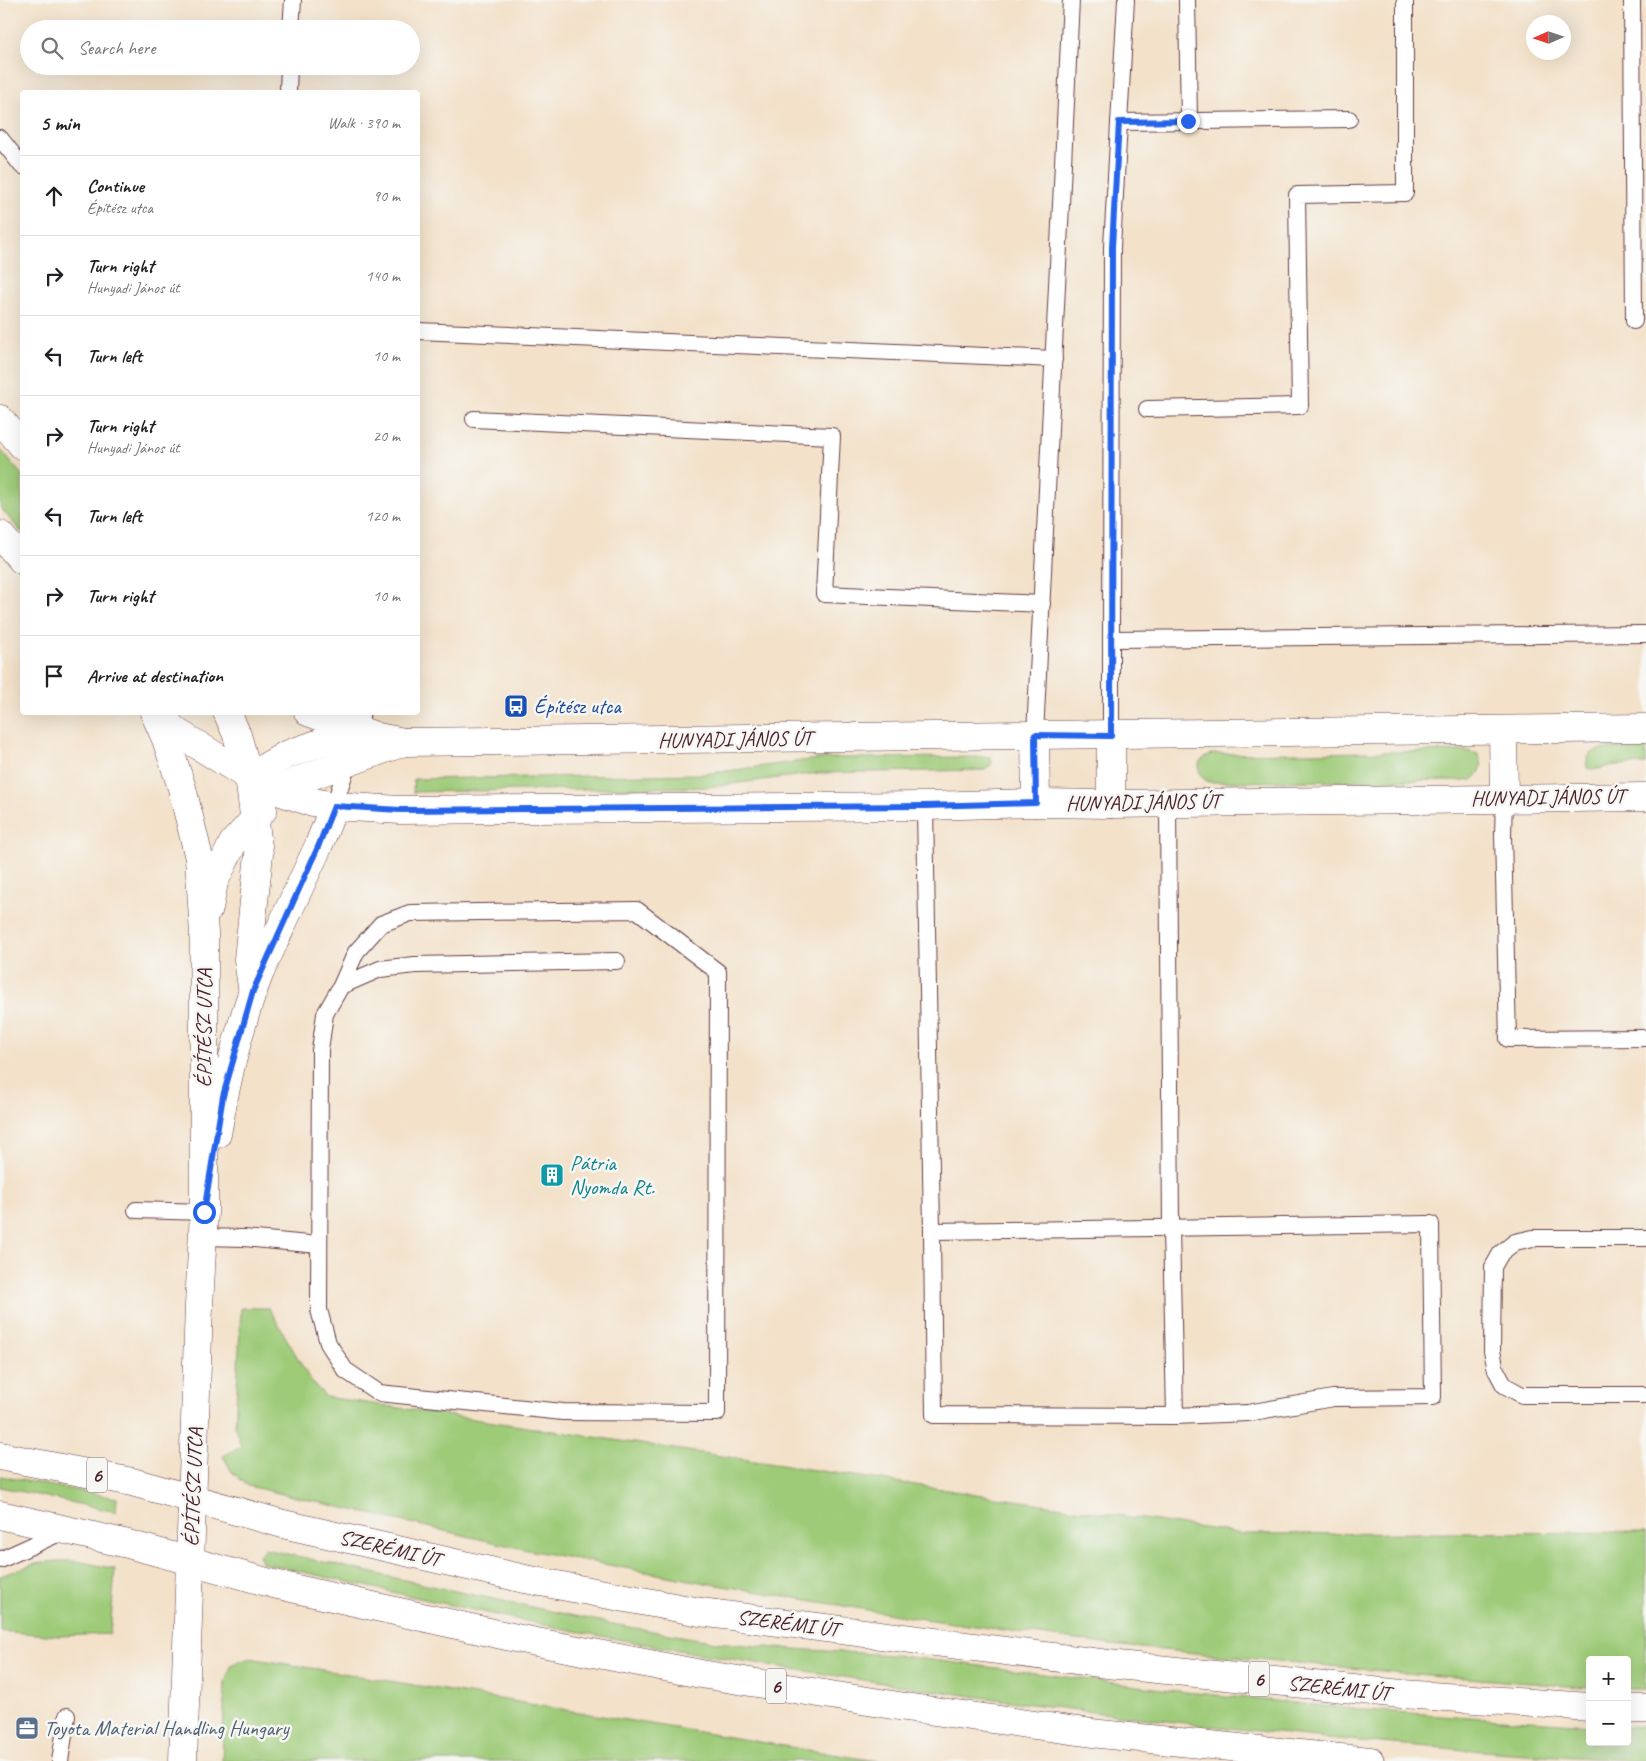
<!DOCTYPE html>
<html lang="en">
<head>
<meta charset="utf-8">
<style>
  :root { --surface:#fff; --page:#f2f2f2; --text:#202124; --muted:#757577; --line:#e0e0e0 }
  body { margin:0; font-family:Caveat,sans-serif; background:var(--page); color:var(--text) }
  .controls { position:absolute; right:15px; bottom:15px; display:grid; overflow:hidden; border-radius:5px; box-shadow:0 5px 20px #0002 }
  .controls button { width:45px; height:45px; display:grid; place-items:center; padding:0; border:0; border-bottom:1px solid var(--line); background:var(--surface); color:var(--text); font:25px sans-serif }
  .compass { position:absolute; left:1526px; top:15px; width:45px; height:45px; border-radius:50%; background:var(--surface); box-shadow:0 5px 20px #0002; rotate:267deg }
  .stop { position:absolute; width:15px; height:15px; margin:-11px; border:4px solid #2563eb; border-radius:50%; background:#fff }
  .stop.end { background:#2563eb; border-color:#fff; box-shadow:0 1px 5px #0008 }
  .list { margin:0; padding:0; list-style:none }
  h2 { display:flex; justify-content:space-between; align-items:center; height:65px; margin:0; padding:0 20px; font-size:21px }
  h2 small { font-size:16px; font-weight:400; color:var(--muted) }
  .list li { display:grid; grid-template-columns:32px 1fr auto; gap:15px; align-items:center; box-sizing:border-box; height:80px; padding:0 20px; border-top:1px solid var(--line) }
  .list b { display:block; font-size:19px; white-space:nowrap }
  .list p { margin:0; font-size:16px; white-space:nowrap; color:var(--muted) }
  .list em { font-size:16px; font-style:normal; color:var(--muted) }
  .icon { flex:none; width:28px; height:28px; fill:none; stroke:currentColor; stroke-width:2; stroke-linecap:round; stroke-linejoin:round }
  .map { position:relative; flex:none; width:1646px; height:1761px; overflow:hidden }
  .search { position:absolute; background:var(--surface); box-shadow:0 5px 20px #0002; left:20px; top:20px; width:400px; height:55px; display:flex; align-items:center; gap:12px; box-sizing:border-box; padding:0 18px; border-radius:28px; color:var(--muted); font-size:19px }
  .panel { position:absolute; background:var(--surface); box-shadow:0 5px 20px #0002; left:20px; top:90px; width:400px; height:625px; border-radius:5px }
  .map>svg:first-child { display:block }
  .green { fill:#9ecb78; stroke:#747552 }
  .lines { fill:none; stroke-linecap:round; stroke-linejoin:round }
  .lane-casing { stroke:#633c43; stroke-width:18 }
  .street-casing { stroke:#633c43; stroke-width:29 }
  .secondary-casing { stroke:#633c43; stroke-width:29 }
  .primary-casing { stroke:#633c43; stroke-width:29 }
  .lane { stroke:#fff; stroke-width:16 }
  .street { stroke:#fff; stroke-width:28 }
  .secondary { stroke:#fff; stroke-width:28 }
  .primary { stroke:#fff; stroke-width:28 }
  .route { stroke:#2563eb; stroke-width:6 }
  .labels { text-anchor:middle; stroke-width:5; stroke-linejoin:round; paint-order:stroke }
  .shield { fill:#f6f6f2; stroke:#7e6067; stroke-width:1 }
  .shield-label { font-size:20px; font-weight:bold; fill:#4a1f2b }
  .transit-label { font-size:21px; fill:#164399; stroke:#f6f6f2; text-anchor:start }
  .street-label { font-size:21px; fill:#4a1f2b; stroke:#f6f6f2 }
  .culture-label { font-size:21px; fill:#0d838f; stroke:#f6f6f2; text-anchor:start }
  .service-label { font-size:21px; fill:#4e5e75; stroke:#f6f6f2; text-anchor:start }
</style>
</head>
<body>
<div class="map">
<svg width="1646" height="1761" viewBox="0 0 1646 1761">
  <rect width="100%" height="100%" fill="#f6f6f2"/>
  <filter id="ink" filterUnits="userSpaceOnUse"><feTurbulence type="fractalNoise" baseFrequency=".02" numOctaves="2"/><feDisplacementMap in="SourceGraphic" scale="10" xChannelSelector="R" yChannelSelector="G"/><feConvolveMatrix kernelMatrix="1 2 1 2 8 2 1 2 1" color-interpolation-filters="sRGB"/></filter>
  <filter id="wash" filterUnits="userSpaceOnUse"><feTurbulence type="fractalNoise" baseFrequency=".0096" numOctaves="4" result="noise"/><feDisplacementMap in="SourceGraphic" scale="20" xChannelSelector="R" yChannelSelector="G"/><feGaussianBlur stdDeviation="1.12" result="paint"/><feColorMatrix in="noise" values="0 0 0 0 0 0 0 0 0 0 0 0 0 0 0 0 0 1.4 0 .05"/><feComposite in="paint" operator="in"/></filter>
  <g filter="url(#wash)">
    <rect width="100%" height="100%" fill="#f3e1c9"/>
    <!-- green -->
    <g class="green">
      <polygon points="0,449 22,475 22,533 0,507"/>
      <path d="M 1646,748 L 1646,764 L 1616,765 L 1593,770 L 1587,768 C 1585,756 1592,751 1603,749 Z"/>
      <path d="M 1468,751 L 1478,754 C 1484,764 1482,773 1472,780 L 1209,782 C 1200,778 1197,770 1200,761 L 1211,754 Z"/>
      <polygon points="989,757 991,758 992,764 985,770 819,773 707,787 413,792 414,779 704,774 825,758"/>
      <polygon points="241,1308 269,1308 311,1381 326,1397 1243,1534 1646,1532 1646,1689 1627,1689 1627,1660 1590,1660 1590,1687 1566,1686 1403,1673 1111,1645 910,1617 711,1584 528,1550 248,1486 232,1472 223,1456 241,1447 235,1427"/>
      <polygon points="0,1476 117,1498 116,1512 0,1487"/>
      <path d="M 265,1549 L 436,1587 L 618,1625 L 716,1642 L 777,1648 L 893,1655 L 1186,1692 L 1364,1710 L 1590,1725 L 1590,1742 L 1627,1742 L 1627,1727 L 1646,1728 L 1646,1761 C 1313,1745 983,1703 655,1646 C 524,1623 393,1592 263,1563 L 259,1555 Z"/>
      <polygon points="56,1561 77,1561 115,1569 110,1634 59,1636 0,1631 0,1576 35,1564"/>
      <polygon points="250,1658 857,1758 880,1761 222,1761 225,1681 232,1664"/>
    </g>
  </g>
  <g filter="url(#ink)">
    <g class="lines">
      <!-- lane casing -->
      <g class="lane-casing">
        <g id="lane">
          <polyline points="1187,0 1189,121"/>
          <polyline points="1632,0 1634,321"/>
          <polyline points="291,29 293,0"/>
          <polyline points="288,92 289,66"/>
          <polyline points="1119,122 1349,119"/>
          <polyline points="0,138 22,166"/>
          <polyline points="418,331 1054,359"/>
          <polyline points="1147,409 1300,406 1297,195 1405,193 1405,0"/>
          <polyline points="474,419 832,436 824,594 1042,604"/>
          <polyline points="1111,639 1112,247 1126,0"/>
          <polyline points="1035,735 1071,0"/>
          <polyline points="1111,736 1111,639 1646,634"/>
          <polyline points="1504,798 1503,835 1508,1039 1646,1038"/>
          <polyline points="1168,802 1171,1227 1175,1416"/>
          <polyline points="334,806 348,763 362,712"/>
          <polyline points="925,806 932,1231 1431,1224 1433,1397 1333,1398 1248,1413 1175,1416 934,1415 932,1231"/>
          <polyline points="341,986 356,952 381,924 410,913 637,910 718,972 717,1413 563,1412 379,1393 345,1370 328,1343 319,1310 320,1050 325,1014 341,986 380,969 415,965 617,961"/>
          <polyline points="136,1210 204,1212"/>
          <polyline points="203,1237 244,1238 319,1245"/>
          <polyline points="1646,1238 1533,1238 1515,1242 1501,1253 1493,1267 1492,1351 1496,1370 1504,1385 1522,1395 1646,1395"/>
          <polyline points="0,1560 66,1530"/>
          <polyline points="60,1761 67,1716"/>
        </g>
      </g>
      <!-- street casing -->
      <g class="street-casing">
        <g id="street">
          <polyline points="154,712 166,739 182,788 199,858 204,934 204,1212 199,1306 183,1761"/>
          <polyline points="227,712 237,735 249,777 259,854 248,959 252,987"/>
          <polyline points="209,908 214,882 233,843 263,810"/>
          <path d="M 217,1134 C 226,1080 240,1023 260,972 L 318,847 L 334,806"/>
        </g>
      </g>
      <!-- secondary casing -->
      <g class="secondary-casing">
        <g id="secondary">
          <polyline points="0,419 22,445"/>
          <polyline points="0,535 22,560"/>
          <polyline points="157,712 175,731 249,777 278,791 308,801 334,806 400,810 925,806 1036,803 1111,804 1646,797"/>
          <polyline points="308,712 378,737 404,742 1646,728"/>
          <polyline points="1503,730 1504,798"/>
          <polyline points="1035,735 1036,803"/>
          <polyline points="1111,736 1111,804"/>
          <polyline points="249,777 286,755 357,730"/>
          <polyline points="278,791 297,781 404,742"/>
        </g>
      </g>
      <!-- primary casing -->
      <g class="primary-casing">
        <g id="primary">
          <polyline points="0,1456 132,1482 283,1524 525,1579 700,1612 1108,1664 1402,1694 1590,1707"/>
          <polyline points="0,1515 128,1544 274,1584 516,1638 701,1674 905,1707 1100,1734 1370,1761"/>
          <polyline points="1627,1709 1646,1709"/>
        </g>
      </g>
      <!-- lane -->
      <use href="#lane" class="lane"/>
      <!-- street -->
      <use href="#street" class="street"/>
      <!-- secondary -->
      <use href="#secondary" class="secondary"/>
      <!-- primary -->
      <use href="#primary" class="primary"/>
    </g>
  </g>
  <g class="lines" filter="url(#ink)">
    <!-- route -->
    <polyline class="route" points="204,1212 223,1096 253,991 318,847 334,806 400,810 925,806 1036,803 1035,735 1111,736 1112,247 1119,122 1188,121"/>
  </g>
  <!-- icons -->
  <defs>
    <g id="bus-square" transform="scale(1.25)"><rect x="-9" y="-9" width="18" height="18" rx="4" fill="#1a4fb4" stroke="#f6f6f2"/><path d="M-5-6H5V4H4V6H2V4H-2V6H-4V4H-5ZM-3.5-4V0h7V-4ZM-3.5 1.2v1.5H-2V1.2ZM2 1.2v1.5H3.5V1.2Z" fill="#fff"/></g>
    <g id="building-square" transform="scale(1.25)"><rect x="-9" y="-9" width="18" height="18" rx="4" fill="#0f9aa8" stroke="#f6f6f2"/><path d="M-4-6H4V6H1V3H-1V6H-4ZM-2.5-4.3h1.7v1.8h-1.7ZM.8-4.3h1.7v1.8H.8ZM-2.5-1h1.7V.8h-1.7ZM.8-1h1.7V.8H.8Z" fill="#fff"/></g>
    <g id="office-square" transform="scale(1.25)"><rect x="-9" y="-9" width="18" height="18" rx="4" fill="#5c6f8a" stroke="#f6f6f2"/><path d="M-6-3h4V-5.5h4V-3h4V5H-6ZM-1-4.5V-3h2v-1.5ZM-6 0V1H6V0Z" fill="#fff"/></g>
  </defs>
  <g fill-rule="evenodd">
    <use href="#bus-square" x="516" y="706"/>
    <use href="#building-square" x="552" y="1175"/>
    <use href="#office-square" x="27" y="1728"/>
  </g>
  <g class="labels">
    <!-- shield labels -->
    <g class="shield">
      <rect x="87" y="1457.5" width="20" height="35" rx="4"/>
      <rect x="1249" y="1661.5" width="20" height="35" rx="4"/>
      <rect x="766" y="1668.5" width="20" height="35" rx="4"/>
    </g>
    <g class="shield-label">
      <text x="97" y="1482">6</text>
      <text x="1259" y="1686">6</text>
      <text x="776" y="1693">6</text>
    </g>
    <!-- transit labels -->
    <g class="transit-label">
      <text x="534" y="713">Építész utca</text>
    </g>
    <!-- street labels -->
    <g class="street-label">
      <text transform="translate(735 739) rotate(-1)" y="7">HUNYADI JÁNOS ÚT</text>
      <text transform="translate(1548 797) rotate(-1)" y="7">HUNYADI JÁNOS ÚT</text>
      <text transform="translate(1143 802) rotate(-1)" y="7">HUNYADI JÁNOS ÚT</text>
      <text transform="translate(204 1028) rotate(-90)" y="7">ÉPÍTÉSZ UTCA</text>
      <text transform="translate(193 1487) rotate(-88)" y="7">ÉPÍTÉSZ UTCA</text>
      <text transform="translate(390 1548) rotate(13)" y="7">SZERÉMI ÚT</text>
      <text transform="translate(788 1623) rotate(7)" y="7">SZERÉMI ÚT</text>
      <text transform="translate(1339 1688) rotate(6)" y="7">SZERÉMI ÚT</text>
    </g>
    <!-- culture labels -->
    <g class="culture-label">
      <text x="570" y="1170">Pátria<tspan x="570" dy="24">Nyomda Rt.</tspan></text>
    </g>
    <!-- service labels -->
    <g class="service-label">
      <text x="44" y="1735">Toyota Material Handling Hungary</text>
    </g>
  </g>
</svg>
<div class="controls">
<button>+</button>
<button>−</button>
</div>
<svg class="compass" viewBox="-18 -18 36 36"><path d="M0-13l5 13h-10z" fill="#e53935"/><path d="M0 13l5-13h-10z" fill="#757577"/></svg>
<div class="stop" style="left:204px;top:1212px"></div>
<div class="stop end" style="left:1188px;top:121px"></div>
<div class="search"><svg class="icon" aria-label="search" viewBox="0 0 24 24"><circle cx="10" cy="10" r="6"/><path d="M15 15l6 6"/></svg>Search here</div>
<section class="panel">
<h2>5 min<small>Walk · 390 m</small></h2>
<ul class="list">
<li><svg class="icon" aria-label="ahead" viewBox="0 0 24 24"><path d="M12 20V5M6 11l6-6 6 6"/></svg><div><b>Continue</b><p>Építész utca</p></div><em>90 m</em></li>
<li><svg class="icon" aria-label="right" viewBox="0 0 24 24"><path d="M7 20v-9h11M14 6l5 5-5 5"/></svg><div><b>Turn right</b><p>Hunyadi János út</p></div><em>140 m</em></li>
<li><svg class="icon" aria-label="left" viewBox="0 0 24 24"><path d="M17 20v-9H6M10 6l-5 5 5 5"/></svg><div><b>Turn left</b></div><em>10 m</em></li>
<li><svg class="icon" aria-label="right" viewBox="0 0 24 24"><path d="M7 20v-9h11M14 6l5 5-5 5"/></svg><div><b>Turn right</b><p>Hunyadi János út</p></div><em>20 m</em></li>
<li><svg class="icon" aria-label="left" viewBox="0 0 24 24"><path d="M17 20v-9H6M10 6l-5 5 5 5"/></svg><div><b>Turn left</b></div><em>120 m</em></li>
<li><svg class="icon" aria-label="right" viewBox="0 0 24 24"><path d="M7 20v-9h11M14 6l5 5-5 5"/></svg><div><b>Turn right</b></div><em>10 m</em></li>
<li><svg class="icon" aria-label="arrive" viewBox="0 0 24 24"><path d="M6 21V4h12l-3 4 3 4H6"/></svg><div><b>Arrive at destination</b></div></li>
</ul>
</section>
</div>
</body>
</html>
